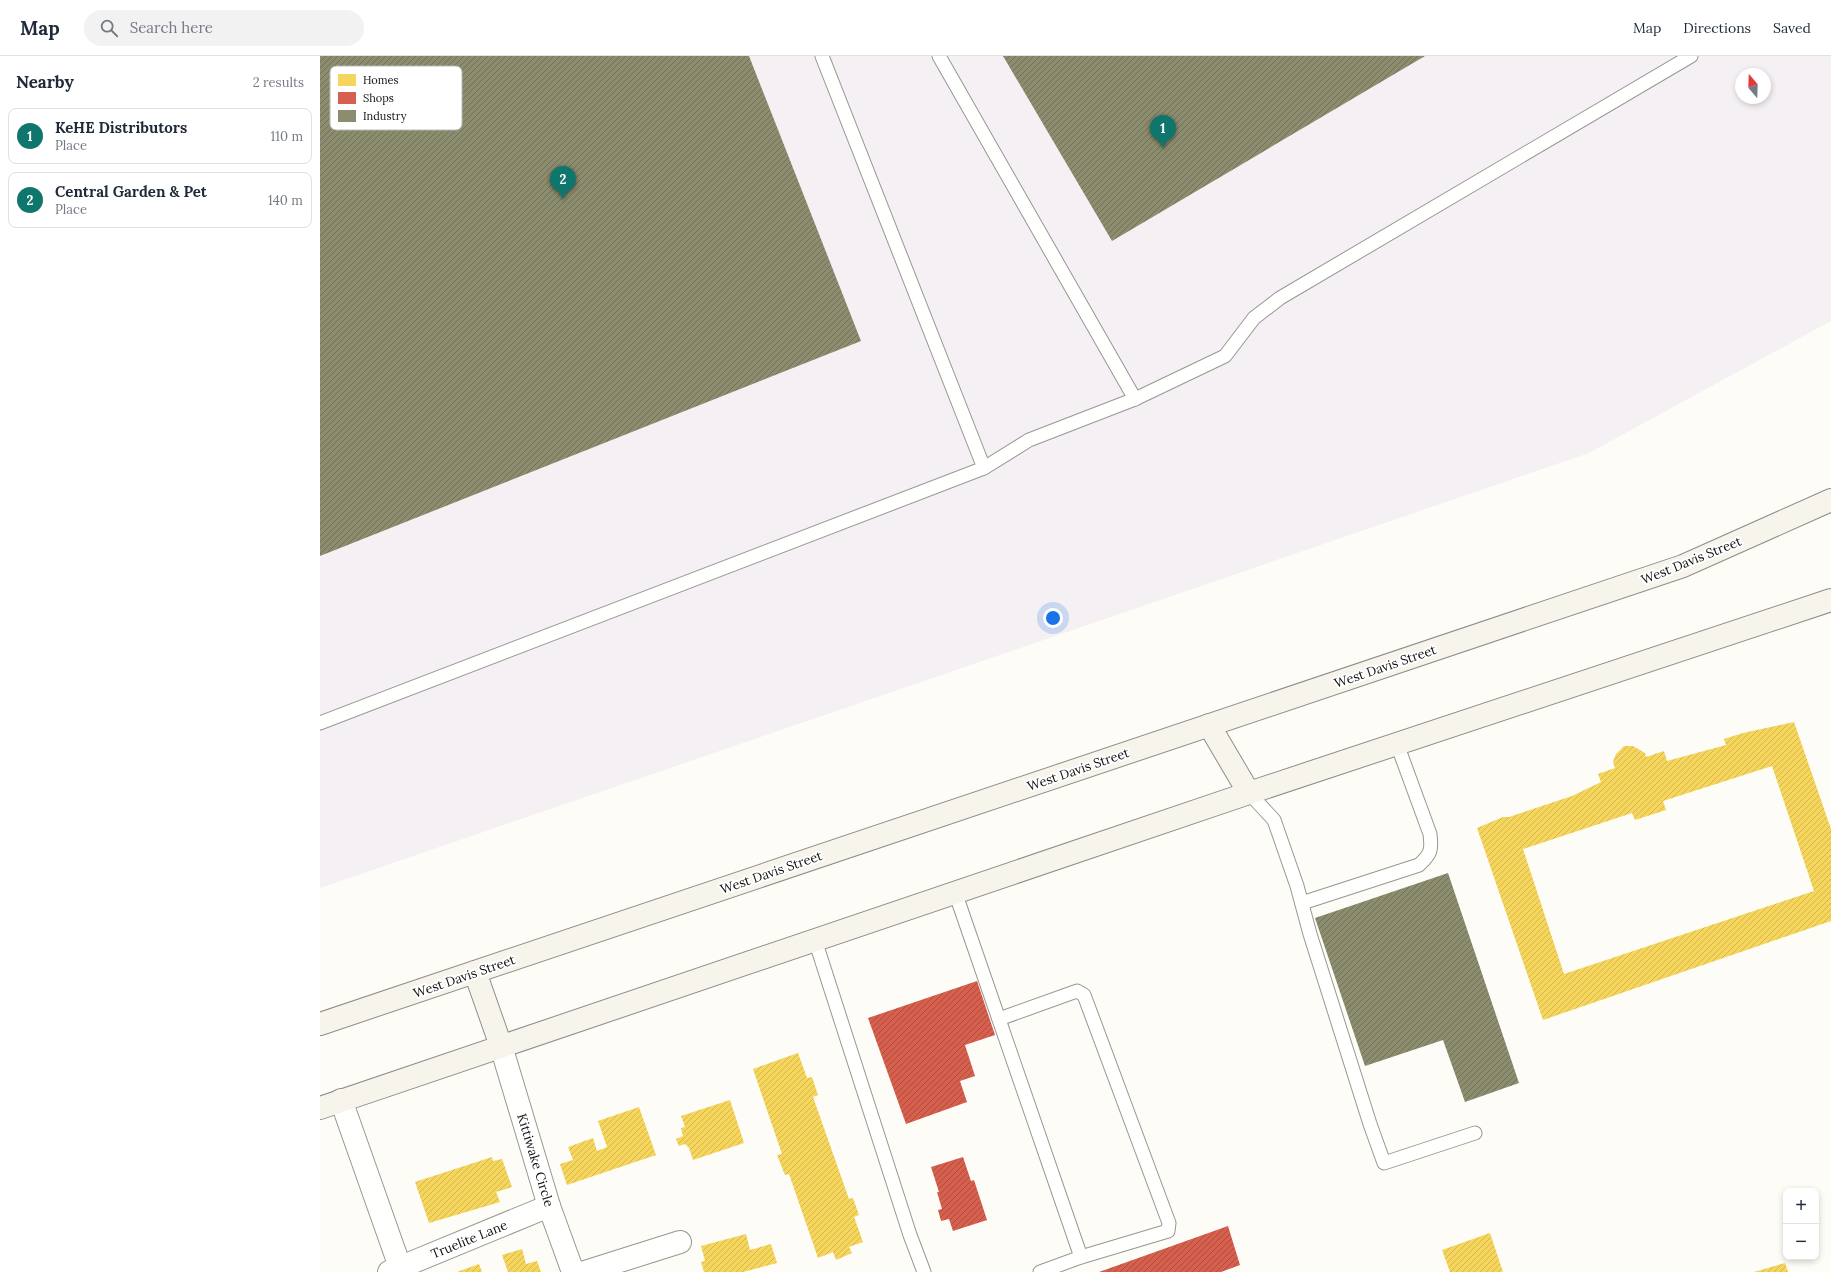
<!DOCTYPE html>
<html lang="en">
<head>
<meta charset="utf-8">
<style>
  :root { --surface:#fff; --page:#f2f2f3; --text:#1f2937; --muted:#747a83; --line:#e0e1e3; --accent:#0f766e }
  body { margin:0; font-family:Lora,serif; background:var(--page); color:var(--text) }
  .controls { position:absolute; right:12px; bottom:12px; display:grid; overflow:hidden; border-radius:8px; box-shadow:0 2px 6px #0003 }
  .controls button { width:36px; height:36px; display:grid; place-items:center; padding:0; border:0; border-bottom:1px solid var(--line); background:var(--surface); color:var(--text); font:20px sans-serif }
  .compass { position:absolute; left:1415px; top:12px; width:36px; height:36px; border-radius:50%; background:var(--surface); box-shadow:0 2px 6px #0003; rotate:341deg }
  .you { position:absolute; left:733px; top:562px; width:14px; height:14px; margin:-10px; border:3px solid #fff; border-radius:50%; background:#1a73e8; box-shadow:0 0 0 6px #1a73e833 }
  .badge { display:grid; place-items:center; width:26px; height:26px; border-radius:50%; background:var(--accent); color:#fff; font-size:13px; font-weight:700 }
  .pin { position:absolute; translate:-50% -33px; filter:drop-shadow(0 1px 2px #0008) }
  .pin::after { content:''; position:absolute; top:21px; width:14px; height:12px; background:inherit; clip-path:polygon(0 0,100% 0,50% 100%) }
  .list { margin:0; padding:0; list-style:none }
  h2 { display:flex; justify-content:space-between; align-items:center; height:52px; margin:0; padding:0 16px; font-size:17px }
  h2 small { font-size:13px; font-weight:400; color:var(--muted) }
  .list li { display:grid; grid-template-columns:26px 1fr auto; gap:12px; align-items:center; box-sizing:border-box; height:56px; margin:0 8px 8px; padding:0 8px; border:1px solid var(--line); border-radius:8px }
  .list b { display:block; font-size:15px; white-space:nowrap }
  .list p { margin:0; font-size:13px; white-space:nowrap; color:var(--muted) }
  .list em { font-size:13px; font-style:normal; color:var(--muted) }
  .icon { flex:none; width:22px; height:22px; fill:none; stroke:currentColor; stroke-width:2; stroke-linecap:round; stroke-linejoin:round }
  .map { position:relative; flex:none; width:1511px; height:1216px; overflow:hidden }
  header { display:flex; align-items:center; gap:24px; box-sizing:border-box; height:56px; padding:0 20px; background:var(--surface); border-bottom:1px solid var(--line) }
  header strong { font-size:19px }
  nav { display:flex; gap:22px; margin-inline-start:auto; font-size:14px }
  .search { width:280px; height:36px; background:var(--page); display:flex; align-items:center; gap:10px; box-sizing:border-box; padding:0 14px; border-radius:22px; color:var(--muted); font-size:15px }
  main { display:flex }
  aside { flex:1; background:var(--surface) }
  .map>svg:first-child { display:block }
  .industrial { fill:#f5f0f3; fill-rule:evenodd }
  .homes { fill:url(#homes-hatch); fill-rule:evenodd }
  .shops { fill:url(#shops-hatch) }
  .industry { fill:url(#industry-hatch) }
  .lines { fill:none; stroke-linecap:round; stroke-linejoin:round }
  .lane-casing { stroke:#979795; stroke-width:15 }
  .street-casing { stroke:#979795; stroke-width:24 }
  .secondary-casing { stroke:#8e8d8b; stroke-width:24 }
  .lane { stroke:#fffffe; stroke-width:13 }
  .street { stroke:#fffffe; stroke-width:22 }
  .secondary { stroke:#f6f4eb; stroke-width:22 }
  .labels { text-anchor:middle; stroke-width:4; stroke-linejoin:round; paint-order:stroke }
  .street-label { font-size:13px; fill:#111; stroke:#fff }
  .key { fill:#fff; stroke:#b8b8b8; stroke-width:1 }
  .key-label { font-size:11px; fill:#111 }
</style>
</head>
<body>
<header>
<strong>Map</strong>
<div class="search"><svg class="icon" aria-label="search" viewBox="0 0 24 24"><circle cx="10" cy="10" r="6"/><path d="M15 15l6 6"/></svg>Search here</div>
<nav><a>Map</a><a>Directions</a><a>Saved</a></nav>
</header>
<main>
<aside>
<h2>Nearby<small>2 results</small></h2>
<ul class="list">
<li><span class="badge">1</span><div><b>KeHE Distributors</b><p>Place</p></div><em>110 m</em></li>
<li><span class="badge">2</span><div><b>Central Garden &amp; Pet</b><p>Place</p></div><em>140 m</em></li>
</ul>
</aside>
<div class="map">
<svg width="1511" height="1216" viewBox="0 0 1511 1216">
  <defs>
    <pattern id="homes-hatch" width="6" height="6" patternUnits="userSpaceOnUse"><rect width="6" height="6" fill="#f6d55c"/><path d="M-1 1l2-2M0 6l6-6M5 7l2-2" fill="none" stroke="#d2b64f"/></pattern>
    <pattern id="shops-hatch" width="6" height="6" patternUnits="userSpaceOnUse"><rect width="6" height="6" fill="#d6604d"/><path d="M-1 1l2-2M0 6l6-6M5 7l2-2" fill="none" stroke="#ac4e3f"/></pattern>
    <pattern id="industry-hatch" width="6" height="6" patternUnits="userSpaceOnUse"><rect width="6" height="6" fill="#8c8c6e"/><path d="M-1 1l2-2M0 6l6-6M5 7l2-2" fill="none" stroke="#717159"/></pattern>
  </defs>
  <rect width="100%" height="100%" fill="#fdfcf7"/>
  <!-- industrial -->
  <path class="industrial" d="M 0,0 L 1511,0 L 1511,265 L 1269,397 L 0,832 ZM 1421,18 L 1445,18 L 1445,42 L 1421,42 Z"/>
  <!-- homes -->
  <g class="homes">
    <path d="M 1474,666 L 1511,773 L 1511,865 L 1223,964 L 1157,772 L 1183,761 L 1189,761 L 1252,740 L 1281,726 L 1278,718 L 1295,712 L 1293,706 L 1296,698 L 1304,690 L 1313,690 L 1325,697 L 1326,701 L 1344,695 L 1347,705 L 1406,689 L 1404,683 L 1423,677 ZM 1452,710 L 1494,835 L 1244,918 L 1203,793 L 1312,757 L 1315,764 L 1346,754 L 1343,745 Z"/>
    <polygon points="478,997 487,1022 492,1021 498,1039 493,1041 529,1143 533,1142 539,1159 534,1161 543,1186 529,1191 532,1197 516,1204 513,1196 498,1202 469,1118 465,1119 457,1099 462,1098 433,1013"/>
    <polygon points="410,1044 424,1087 373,1104 369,1092 365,1088 359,1090 356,1083 363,1080 361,1072 365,1071 361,1060"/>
    <polygon points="319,1051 336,1099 247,1129 240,1108 253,1104 248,1091 273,1082 277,1095 287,1091 278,1065"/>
    <polygon points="172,1101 173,1105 182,1103 192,1131 176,1136 180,1146 109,1167 95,1126"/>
    <polygon points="1170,1177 1183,1216 1130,1216 1122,1194"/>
    <polygon points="426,1178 430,1194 451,1188 457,1207 423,1216 384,1216 381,1206 385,1205 381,1190"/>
    <polygon points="202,1193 206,1208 217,1205 221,1216 188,1216 182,1199"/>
    <polygon points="1465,1207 1468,1216 1434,1216"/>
    <polygon points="159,1208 162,1216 137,1216"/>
  </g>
  <!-- shops -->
  <g class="shops">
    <polygon points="657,925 675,979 645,989 655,1020 640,1025 647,1046 586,1068 548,962"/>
    <polygon points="643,1101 651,1125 654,1124 667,1164 633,1175 629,1163 621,1165 618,1154 622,1153 617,1136 619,1136 611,1111"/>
    <polygon points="908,1170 920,1209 901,1216 779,1216"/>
  </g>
  <!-- industry -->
  <g class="industry">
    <polygon points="0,0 429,0 541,285 0,500"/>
    <polygon points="683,0 1105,0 792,185"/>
    <polygon points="1128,817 1199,1027 1145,1046 1123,984 1045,1010 995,862"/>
  </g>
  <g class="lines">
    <!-- lane casing -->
    <g class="lane-casing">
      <g id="lane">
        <polyline points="619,0 815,343"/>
        <polyline points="664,412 709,384 815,343 905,300 934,262 960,242 1371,0"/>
        <polyline points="0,667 664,412 502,0"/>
        <polyline points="929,737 954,764 977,830 990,878 1050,1068 1064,1107 1155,1077"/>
        <polyline points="635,836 761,1201"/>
        <path d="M 982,847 L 1099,809 C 1111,798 1112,794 1110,778 L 1077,688"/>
        <polyline points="495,884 590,1179 604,1216"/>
        <polyline points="679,963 757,935 764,939 849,1167 848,1175 761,1201 720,1216"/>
      </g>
    </g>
    <!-- street casing -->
    <g class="street-casing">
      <g id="street">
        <polyline points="181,990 229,1150 253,1216"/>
        <polyline points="21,1044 80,1211"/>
        <polyline points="69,1216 229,1150"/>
        <polyline points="265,1216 360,1186"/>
      </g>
    </g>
    <!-- secondary casing -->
    <g class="secondary-casing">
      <g id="secondary">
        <polyline points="889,669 929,737"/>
        <polyline points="155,916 181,990"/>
        <polyline points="0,968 1363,510 1511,444"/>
        <polyline points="0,1052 929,737 1511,544"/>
      </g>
    </g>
    <!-- lane -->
    <use href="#lane" class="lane"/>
    <!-- street -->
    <use href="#street" class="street"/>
    <!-- secondary -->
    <use href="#secondary" class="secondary"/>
  </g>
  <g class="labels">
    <!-- street labels -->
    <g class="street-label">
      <text transform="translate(1371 504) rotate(-22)" y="5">West Davis Street</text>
      <text transform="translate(1065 610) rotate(-19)" y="5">West Davis Street</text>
      <text transform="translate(758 713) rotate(-19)" y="5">West Davis Street</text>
      <text transform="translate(451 816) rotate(-19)" y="5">West Davis Street</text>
      <text transform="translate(144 920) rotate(-19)" y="5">West Davis Street</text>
      <text transform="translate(216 1104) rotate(73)" y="5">Kittiwake Circle</text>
      <text transform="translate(149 1183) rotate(-22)" y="5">Truelite Lane</text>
    </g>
  </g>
  <!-- legend -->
  <rect x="10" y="10" width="132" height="64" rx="6" class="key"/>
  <rect x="18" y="18" width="18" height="12" fill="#f6d55c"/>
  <rect x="18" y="36" width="18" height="12" fill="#d6604d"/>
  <rect x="18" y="54" width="18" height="12" fill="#8c8c6e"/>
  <g class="key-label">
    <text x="43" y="28">Homes</text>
    <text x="43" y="46">Shops</text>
    <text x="43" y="64">Industry</text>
  </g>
</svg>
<div class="controls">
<button>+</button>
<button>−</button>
</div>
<svg class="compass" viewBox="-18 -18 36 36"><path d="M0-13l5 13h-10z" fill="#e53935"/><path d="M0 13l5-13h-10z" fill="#747a83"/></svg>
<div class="you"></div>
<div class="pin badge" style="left:843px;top:92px">1</div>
<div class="pin badge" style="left:243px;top:143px">2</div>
</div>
</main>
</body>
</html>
